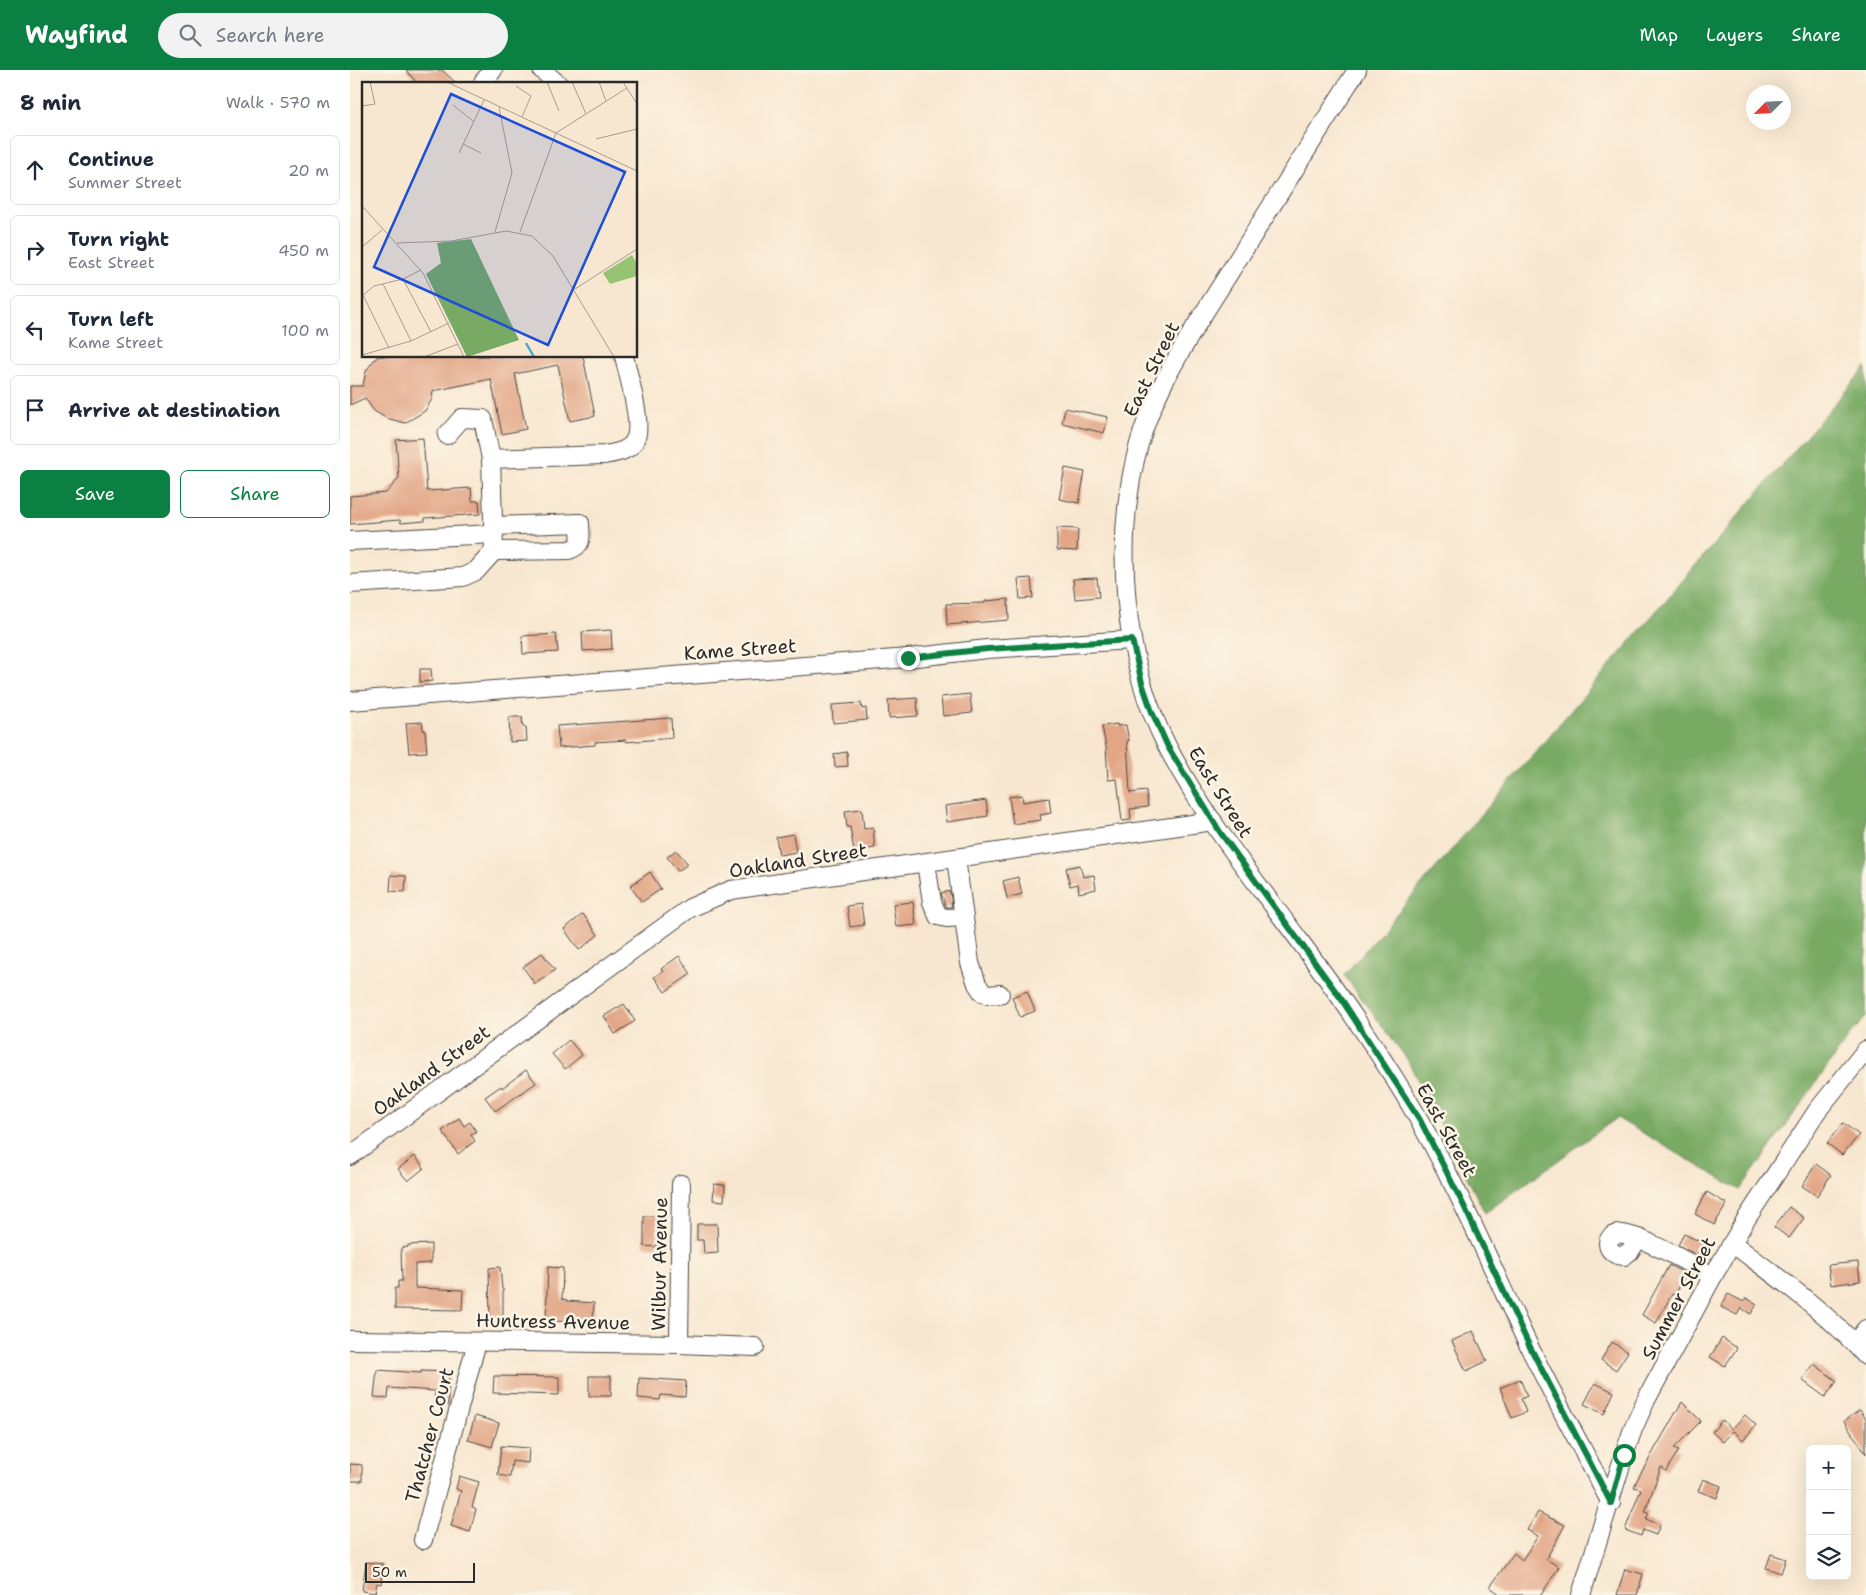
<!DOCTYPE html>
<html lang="en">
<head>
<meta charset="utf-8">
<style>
  :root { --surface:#fff; --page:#f2f2f3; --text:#1f2937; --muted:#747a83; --line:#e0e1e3; --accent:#0b8043 }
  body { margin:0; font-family:"Shantell Sans",sans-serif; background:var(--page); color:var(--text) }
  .controls { position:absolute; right:15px; bottom:15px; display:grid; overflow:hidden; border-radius:8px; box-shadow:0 5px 20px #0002 }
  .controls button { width:45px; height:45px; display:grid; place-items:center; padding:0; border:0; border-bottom:1px solid var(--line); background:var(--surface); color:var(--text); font:25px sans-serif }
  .compass { position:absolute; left:1396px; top:15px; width:45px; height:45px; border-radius:50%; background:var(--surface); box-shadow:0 5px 20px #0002; rotate:246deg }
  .scale { position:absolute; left:15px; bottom:12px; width:110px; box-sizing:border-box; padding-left:5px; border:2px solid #2b2b2b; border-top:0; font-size:14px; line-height:18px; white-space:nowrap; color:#2b2b2b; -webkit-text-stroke:4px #fcf5e5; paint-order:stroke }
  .stop { position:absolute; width:15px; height:15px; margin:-11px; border:4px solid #0b8043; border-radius:50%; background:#fff }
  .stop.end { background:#0b8043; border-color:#fff; box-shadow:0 1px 5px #0008 }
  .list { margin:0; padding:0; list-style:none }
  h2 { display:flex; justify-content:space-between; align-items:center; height:65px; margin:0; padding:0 20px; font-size:21px }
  h2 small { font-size:16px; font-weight:400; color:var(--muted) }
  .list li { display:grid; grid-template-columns:32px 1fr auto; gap:15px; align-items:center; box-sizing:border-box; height:70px; margin:0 10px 10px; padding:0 10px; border:1px solid var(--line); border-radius:8px }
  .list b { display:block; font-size:19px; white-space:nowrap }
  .list p { margin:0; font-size:16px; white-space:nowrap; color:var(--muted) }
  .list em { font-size:16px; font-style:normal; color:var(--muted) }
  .actions { display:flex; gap:10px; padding:15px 20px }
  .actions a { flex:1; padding:11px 0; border:1px solid var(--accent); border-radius:8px; text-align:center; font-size:18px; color:var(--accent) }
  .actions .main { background:var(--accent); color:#fff }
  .icon { flex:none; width:28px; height:28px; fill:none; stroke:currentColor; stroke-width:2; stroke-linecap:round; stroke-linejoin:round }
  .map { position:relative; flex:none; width:1516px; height:1525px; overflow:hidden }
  header { display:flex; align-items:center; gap:30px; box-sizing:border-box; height:70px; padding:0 25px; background:var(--accent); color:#fff }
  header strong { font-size:24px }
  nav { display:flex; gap:28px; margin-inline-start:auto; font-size:18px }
  .search { width:350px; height:45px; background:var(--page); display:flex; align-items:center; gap:12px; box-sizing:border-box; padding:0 18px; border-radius:28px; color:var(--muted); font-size:19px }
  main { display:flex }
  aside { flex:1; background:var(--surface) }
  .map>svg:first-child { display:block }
  .forest { fill:#78aa64; stroke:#526a48 }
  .building { fill:#e2a686 }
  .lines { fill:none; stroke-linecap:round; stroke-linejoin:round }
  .minor-casing { stroke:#4a4744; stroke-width:20 }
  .minor { stroke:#fff; stroke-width:18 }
  .route { stroke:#0b8043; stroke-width:6 }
  .labels { text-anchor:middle; stroke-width:5; stroke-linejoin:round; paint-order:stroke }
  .street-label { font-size:19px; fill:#2b2b2b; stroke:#fcf5e5 }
  .inset-river { fill:none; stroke:#47aac6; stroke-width:2.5 }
  .inset-road { fill:none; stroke:#a69c8e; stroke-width:1 }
  .view { fill:#1d4ed8; fill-opacity:0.15; stroke:#1d4ed8; stroke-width:2.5 }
  .inset-edge { fill:none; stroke:#2b2b2b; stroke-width:2.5 }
</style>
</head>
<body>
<header>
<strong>Wayfind</strong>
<div class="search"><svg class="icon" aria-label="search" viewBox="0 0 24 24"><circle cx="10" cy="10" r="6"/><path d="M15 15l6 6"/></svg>Search here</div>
<nav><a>Map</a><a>Layers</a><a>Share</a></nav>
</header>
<main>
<aside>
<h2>8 min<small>Walk · 570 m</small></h2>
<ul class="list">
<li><svg class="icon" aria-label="ahead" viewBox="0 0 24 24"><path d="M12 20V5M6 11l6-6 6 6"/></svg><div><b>Continue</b><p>Summer Street</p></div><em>20 m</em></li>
<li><svg class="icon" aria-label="right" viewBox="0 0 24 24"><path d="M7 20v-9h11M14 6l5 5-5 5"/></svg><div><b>Turn right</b><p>East Street</p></div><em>450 m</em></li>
<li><svg class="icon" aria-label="left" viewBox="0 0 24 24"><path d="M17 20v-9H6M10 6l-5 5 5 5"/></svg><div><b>Turn left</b><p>Kame Street</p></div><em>100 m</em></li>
<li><svg class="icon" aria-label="arrive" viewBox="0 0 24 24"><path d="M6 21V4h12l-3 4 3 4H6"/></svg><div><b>Arrive at destination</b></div></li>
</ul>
<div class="actions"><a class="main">Save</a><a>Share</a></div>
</aside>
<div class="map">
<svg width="1516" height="1525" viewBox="0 0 1516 1525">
  <rect width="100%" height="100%" fill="#fcf5e5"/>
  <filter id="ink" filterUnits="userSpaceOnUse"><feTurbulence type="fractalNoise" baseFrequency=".02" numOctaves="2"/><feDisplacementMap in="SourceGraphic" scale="10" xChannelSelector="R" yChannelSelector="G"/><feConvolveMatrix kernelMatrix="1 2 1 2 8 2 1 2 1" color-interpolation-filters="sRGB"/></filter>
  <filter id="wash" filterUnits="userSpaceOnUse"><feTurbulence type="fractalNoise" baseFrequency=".0096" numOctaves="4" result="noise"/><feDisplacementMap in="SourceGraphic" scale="20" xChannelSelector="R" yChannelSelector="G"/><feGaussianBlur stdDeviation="1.12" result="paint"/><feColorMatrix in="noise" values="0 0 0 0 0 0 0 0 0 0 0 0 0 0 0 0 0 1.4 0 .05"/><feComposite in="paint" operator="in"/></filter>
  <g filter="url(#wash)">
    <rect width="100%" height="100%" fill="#f8e7d0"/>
    <!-- forest -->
    <polygon class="forest" points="1516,297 1516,947 1499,966 1390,1120 1267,1048 1135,1143 1057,989 994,905"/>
    <g id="blocks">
      <!-- building -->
      <g class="building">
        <polygon points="56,0 92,0 107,14 68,14"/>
        <polygon points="29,286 233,286 245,346 220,351 208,295 165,304 176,359 152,364 141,309 83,321 82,329 75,341 55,353 36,348 24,341 15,328 0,335 0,316 13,316 16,301 24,290"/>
        <polygon points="715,338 758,347 754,363 712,353"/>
        <polygon points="73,368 77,421 121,418 122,431 129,431 130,444 75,448 75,451 51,453 50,450 0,454 0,426 36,423 49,408 46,370"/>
        <polygon points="715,398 735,402 729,433 709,429"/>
        <polygon points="707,458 728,459 727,481 707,480"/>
        <polygon points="681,508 683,528 670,529 668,509"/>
        <polygon points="747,508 749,527 725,529 723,509"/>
        <polygon points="658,529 659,550 597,555 596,534 635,533 635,531"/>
        <polygon points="261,560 262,579 233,581 232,562"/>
        <polygon points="206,564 208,582 173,584 172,566"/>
        <polygon points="70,599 81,599 82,611 70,612"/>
        <polygon points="620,624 622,643 593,646 591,627"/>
        <polygon points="567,628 568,646 539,648 538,630"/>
        <polygon points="511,633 512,639 516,638 517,650 483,653 482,635"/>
        <polygon points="159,647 172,647 173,657 176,657 177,671 160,672"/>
        <polygon points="321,648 322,668 276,672 276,670 245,672 245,675 209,678 207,656"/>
        <polygon points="72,652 73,660 75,660 77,682 59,683 56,653"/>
        <polygon points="767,654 767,656 776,655 779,671 777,671 780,723 796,721 798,737 780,739 781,750 772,751 767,709 758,710 756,677 752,656"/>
        <polygon points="497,682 498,696 485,697 484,684"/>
        <polygon points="672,725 673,732 699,728 701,743 690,745 691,750 663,754 659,727"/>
        <polygon points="636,730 638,746 597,752 595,736"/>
        <polygon points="512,739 514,759 523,757 525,778 504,781 500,757 497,757 495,741"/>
        <polygon points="443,764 446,782 429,785 426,767"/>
        <polygon points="326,780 338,794 328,801 317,787"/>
        <polygon points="730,795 733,807 744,805 746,819 729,823 728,814 720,816 716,798"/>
        <polygon points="300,802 311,819 292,832 280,816"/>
        <polygon points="41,805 56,806 55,822 40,821"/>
        <polygon points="668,807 672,824 657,828 653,811"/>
        <polygon points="600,821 602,837 596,837 591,823"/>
        <polygon points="563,832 566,855 546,857 543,834"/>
        <polygon points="511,834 514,855 500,857 497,836"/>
        <polygon points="233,844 248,865 229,880 214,859"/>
        <polygon points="192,883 205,900 185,914 173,897"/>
        <polygon points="329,886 341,904 315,922 304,907 313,901 311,899"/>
        <polygon points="677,921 685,941 670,947 662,927"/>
        <polygon points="274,934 285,951 265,964 254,946"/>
        <polygon points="219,970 232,985 215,999 202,984"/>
        <polygon points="176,1000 186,1013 145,1041 135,1027 151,1016 152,1018"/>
        <polygon points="109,1048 114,1056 120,1052 126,1061 121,1065 125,1071 108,1084 92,1061"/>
        <polygon points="1493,1053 1509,1065 1492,1085 1477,1073"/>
        <polygon points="65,1086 74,1098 58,1111 48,1099"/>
        <polygon points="1466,1094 1481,1105 1467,1126 1452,1116"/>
        <polygon points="364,1114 375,1115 374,1131 363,1130"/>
        <polygon points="1357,1122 1377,1134 1364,1155 1345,1144"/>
        <polygon points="1439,1137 1454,1148 1439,1168 1424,1157"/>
        <polygon points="294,1146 308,1146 307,1177 294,1176"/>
        <polygon points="347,1154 367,1154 368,1183 354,1184 353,1170 347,1170"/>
        <polygon points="1334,1164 1353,1173 1347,1185 1328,1175"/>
        <polygon points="81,1174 81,1193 65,1194 65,1218 113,1220 112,1240 45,1239 45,1218 48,1218 48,1211 52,1211 51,1178 58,1177 58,1175"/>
        <polygon points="1508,1192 1510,1211 1481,1215 1478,1195"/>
        <polygon points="1319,1195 1336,1204 1325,1225 1322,1224 1306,1253 1292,1245"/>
        <polygon points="150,1197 152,1219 153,1219 153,1250 140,1250 139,1198"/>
        <polygon points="198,1197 213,1198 212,1229 217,1230 217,1231 244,1233 243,1252 196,1251"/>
        <polygon points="1378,1224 1394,1232 1396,1228 1407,1234 1401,1244 1391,1238 1387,1245 1371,1237"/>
        <polygon points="1123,1261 1137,1291 1116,1301 1102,1271"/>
        <polygon points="1372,1268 1387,1278 1375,1296 1360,1287"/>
        <polygon points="1262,1272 1278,1282 1266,1300 1251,1290"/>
        <polygon points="1464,1294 1487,1311 1475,1327 1452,1310"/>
        <polygon points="27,1300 71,1303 71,1301 99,1302 98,1335 84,1335 85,1321 71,1320 39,1318 38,1328 24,1327"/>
        <polygon points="144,1306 209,1307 209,1325 143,1323"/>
        <rect x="239" y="1306" width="22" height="20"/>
        <polygon points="289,1308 336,1311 335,1327 311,1325 310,1330 288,1328"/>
        <polygon points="1170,1309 1177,1326 1171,1329 1176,1342 1162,1348 1150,1318"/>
        <polygon points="1245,1313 1264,1322 1254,1344 1234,1334"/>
        <polygon points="1332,1332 1351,1351 1324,1378 1329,1380 1316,1401 1311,1397 1295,1442 1299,1443 1296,1449 1310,1455 1306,1465 1293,1460 1291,1466 1275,1460 1291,1419 1284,1417 1287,1410"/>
        <polygon points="1510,1340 1516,1349 1516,1384 1494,1351"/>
        <polygon points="1395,1345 1406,1355 1393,1370 1383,1361 1373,1372 1362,1362 1372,1350 1382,1359"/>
        <polygon points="125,1346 149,1353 142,1377 118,1370"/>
        <polygon points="151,1376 179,1378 178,1393 162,1391 160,1407 148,1405"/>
        <polygon points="0,1394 12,1395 12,1411 0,1411"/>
        <polygon points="109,1406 129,1412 122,1437 126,1439 120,1462 101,1456 111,1421 106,1419"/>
        <polygon points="1353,1409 1371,1416 1367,1428 1348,1421"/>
        <polygon points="1188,1442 1215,1455 1196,1489 1209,1497 1191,1525 1151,1525 1140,1517 1164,1483 1172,1490 1188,1466 1177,1460"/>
        <polygon points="1421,1484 1436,1489 1431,1503 1416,1498"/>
        <polygon points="16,1492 33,1494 31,1514 27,1513 25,1523 12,1521"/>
        <polygon points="1275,1499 1293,1504 1287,1525 1267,1525"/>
      </g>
    </g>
  </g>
  <g filter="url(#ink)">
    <use href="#blocks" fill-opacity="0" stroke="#4a4744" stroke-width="1"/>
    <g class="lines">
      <!-- minor casing -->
      <g class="minor-casing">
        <g id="minor">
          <polyline points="192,0 208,14"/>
          <path d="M 1007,0 L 847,254 C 824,292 801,331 789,374 C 763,469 772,590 818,678 C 854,747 903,808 949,870 C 986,920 1022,971 1054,1024 C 1101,1102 1137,1186 1175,1268 C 1202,1324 1232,1378 1261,1433"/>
          <polyline points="133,12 143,0"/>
          <polyline points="97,365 112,348 133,349 141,389"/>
          <path d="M 143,456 L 230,453 C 230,467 234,475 219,480 L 144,481"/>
          <polyline points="0,471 144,464"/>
          <path d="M 0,514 L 113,507 L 126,501 L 144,481 L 141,389 L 254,385 C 266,383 282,381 286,367 C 292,350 278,305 274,286"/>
          <polyline points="0,631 558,588 637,579 782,570"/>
          <polyline points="606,788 620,893 627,914 633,923 638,925 650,924"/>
          <polyline points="576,793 582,832 588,846 597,848 614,847"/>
          <polyline points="0,1086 340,838 381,820 863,751"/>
          <path d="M 1289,1168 L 1280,1181 L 1274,1186 C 1255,1185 1253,1166 1268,1164 C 1285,1161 1345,1197 1363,1206"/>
          <path d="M 1382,1173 C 1428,1208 1477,1242 1516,1286"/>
          <polyline points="0,1270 329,1274 405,1277"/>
          <polyline points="1505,1273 1516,1259"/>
          <polyline points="329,1274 331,1114"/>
          <polyline points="73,1470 127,1272"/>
          <polyline points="1231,1525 1274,1385 1283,1359 1296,1330 1363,1206 1395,1151 1467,1041 1516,980"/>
        </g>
      </g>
      <!-- minor -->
      <use href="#minor" class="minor"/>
    </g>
  </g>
  <g class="lines" filter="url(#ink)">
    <!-- route -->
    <polyline class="route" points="558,588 637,579 782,570 792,613 802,642 818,677 870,762 992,930 1070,1050 1114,1136 1178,1273 1261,1433 1274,1385"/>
  </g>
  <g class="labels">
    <!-- street labels -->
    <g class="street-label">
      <text transform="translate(801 299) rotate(-64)" y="7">East Street</text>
      <text transform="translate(390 579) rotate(-4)" y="7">Kame Street</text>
      <text transform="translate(871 722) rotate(58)" y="7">East Street</text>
      <text transform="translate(448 790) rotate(-9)" y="7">Oakland Street</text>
      <text transform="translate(81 1000) rotate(-36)" y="7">Oakland Street</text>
      <text transform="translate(1097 1060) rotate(61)" y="7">East Street</text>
      <text transform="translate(309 1194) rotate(-89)" y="7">Wilbur Avenue</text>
      <text transform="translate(1328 1228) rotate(-62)" y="7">Summer Street</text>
      <text transform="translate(203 1251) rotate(1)" y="7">Huntress Avenue</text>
      <text transform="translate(79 1365) rotate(-75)" y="7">Thatcher Court</text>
    </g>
  </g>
  <!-- overview -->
  <g transform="translate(12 12)">
    <rect width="275" height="275" fill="#f8e7d0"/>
    <path d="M 270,173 L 275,182 L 275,194 L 248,202 L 241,191 Z" fill="#96c472"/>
    <path d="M 109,157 L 157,258 L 105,275 L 64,192 L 79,181 L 75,161 Z" fill="#78aa64"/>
    <path class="inset-river" d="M 164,261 L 172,275"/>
    <path class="inset-road" d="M 85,0 L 275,89M 185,0 L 197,29M 210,0 L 224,32M 237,0 L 244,19M 261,0 L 275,22M 154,4 L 169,14 L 160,35M 91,23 L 111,39M 0,24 L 13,22 L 8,0M 234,57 L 275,47M 101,62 L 119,71M 97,71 L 122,18M 0,124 L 61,191 L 102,275M 133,150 L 150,91 L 137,25M 158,150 L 194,51 L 265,6M 35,161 L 89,159 L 144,149 L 170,154 L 191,174 L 252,275M 0,165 L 20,148M 41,197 L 69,250M 21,202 L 49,259M 213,207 L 275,167M 1,213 L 27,266M 0,214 L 12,204 L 41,197 L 59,188M 0,273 L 49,259 L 87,241M 62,275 L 96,262"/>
    <path class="view" d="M 89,12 L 263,90 L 186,263 L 12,185 Z"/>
    <rect width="275" height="275" class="inset-edge"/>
  </g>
</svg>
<div class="controls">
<button>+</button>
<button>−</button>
<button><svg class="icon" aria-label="layers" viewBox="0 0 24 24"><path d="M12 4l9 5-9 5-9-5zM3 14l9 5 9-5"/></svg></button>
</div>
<svg class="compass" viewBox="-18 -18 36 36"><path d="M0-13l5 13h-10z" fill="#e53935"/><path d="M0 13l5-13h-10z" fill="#747a83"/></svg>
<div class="scale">50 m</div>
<div class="stop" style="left:1274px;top:1385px"></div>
<div class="stop end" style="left:558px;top:588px"></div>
</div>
</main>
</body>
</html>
